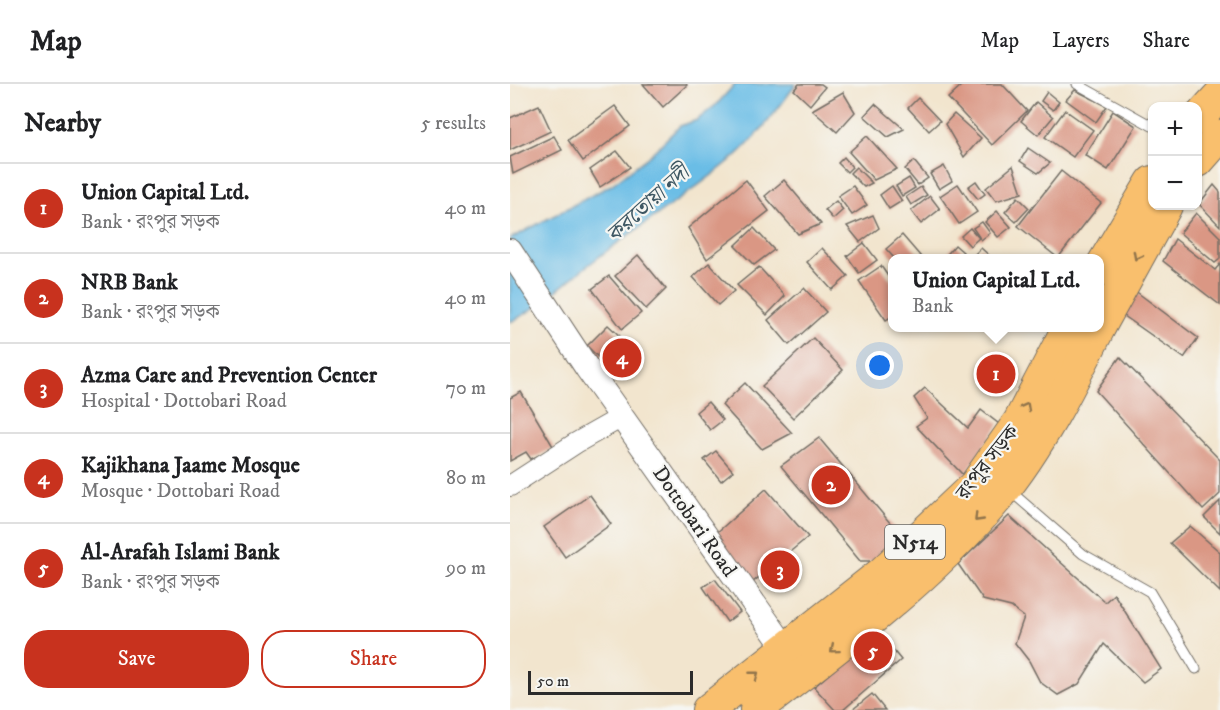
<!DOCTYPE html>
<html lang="en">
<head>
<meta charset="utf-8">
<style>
  :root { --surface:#fff; --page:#f2f2f2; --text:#202124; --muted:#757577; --line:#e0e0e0; --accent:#c8321e }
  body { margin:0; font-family:"IM FELL DW Pica","Noto Serif Bengali",serif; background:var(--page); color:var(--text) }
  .controls { position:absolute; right:18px; top:18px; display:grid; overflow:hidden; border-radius:12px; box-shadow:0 2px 4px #0004 }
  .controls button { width:54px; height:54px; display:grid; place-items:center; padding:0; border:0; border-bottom:2px solid var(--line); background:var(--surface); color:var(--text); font:30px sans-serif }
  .scale { position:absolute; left:18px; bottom:15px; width:165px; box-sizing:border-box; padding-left:6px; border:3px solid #2b2b2b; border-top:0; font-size:16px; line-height:21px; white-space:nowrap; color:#2b2b2b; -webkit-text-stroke:4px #f6f6f2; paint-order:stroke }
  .you { position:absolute; left:370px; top:282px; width:21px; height:21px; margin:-15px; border:4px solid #fff; border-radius:50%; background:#1a73e8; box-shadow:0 0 0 9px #1a73e833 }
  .badge { display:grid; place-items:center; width:39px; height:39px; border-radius:50%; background:var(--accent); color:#fff; font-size:20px; font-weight:700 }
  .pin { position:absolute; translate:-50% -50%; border:3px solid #fff; box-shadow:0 2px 6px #0006 }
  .popup { position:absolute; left:378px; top:170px; width:216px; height:78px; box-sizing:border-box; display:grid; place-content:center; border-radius:12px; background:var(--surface); filter:drop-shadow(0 2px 4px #0005); font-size:20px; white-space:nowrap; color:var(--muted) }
  .popup b { font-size:22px; color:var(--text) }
  .popup::after { content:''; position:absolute; left:50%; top:100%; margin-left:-12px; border:12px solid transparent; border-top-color:var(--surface) }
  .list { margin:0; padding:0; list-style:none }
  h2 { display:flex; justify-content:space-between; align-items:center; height:78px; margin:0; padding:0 24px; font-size:26px }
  h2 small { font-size:20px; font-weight:400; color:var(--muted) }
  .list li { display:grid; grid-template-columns:39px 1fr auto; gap:18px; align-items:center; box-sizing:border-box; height:90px; padding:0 24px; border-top:2px solid var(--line) }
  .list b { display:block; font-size:22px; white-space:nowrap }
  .list p { margin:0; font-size:20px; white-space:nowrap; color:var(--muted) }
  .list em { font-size:20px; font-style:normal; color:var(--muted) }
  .actions { display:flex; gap:12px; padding:18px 24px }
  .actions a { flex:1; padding:14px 0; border:2px solid var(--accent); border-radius:24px; text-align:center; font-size:21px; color:var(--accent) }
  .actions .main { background:var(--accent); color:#fff }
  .map { position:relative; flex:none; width:710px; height:626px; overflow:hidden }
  header { display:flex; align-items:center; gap:36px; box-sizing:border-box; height:84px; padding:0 30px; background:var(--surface); border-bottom:2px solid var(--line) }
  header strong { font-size:28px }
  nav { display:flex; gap:33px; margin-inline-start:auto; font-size:21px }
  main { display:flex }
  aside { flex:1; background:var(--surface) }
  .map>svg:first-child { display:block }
  .water { fill:#6abde6; stroke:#4a7488; stroke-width:1.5 }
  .building { fill:#da9784 }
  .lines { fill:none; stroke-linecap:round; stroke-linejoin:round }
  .service-casing { stroke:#716c64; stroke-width:11 }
  .minor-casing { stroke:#716c64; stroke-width:22 }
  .tertiary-casing { stroke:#716c64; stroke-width:26 }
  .trunk-casing { stroke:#716c64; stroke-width:34 }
  .service { stroke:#fff; stroke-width:9 }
  .minor { stroke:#fff; stroke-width:20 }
  .tertiary { stroke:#fff; stroke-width:24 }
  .trunk { stroke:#f9bf6d; stroke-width:32 }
  .oneway { stroke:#92754c }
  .labels { text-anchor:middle; stroke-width:4.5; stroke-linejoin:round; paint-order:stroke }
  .shield { fill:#f6f6f2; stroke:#686867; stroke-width:1.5 }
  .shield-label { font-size:20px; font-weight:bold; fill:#2b2b2b }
  .street-label { font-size:21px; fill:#2b2b2b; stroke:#f6f6f2 }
  .water-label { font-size:22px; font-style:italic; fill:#3e5763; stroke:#f6f6f2 }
</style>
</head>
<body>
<header>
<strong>Map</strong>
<nav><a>Map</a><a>Layers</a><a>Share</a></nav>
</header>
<main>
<aside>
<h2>Nearby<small>5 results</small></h2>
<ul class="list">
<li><span class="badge">1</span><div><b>Union Capital Ltd.</b><p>Bank · রংপুর সড়ক</p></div><em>40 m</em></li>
<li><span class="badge">2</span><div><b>NRB Bank</b><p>Bank · রংপুর সড়ক</p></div><em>40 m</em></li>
<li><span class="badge">3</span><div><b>Azma Care and Prevention Center</b><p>Hospital · Dottobari Road</p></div><em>70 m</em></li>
<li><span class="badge">4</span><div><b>Kajikhana Jaame Mosque</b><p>Mosque · Dottobari Road</p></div><em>80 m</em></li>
<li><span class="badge">5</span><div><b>Al-Arafah Islami Bank</b><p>Bank · রংপুর সড়ক</p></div><em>90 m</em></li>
</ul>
<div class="actions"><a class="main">Save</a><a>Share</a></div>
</aside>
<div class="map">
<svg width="710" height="626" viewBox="0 0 710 626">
  <rect width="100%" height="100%" fill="#f6f6f2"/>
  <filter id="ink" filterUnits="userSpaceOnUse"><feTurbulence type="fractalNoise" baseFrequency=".0167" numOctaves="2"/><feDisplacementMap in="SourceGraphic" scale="12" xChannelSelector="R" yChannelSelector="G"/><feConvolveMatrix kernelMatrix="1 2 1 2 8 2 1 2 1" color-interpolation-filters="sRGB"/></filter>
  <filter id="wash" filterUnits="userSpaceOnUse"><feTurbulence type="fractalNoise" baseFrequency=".008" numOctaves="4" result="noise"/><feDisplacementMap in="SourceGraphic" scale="24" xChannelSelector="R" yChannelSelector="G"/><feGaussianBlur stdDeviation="1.35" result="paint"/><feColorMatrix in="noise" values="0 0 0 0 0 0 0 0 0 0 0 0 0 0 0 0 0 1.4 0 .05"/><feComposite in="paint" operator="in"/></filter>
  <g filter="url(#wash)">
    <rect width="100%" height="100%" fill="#f2e5ce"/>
    <!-- water -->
    <path class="water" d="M 225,0 L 286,0 C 269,24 250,50 228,70 C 182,110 129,141 81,179 C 54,199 31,223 0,238 L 0,155 L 101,101 L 139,72 L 170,42 L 187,36 L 207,20 Z"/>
    <g id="blocks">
      <!-- building -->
      <g class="building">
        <polygon points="133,0 176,0 177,1 153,23"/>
        <polygon points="289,0 311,0 315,3 300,21 284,6"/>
        <polygon points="453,0 492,0 517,27 482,61 438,14"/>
        <polygon points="565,6 597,22 586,38 556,16"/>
        <polygon points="333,8 345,28 327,48 302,26"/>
        <polygon points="537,8 549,18 543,26 531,17"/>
        <polygon points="408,14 430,37 419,47 398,24"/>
        <polygon points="526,18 543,33 528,51 511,37"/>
        <polygon points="365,20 394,45 378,53 354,32"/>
        <polygon points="29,21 41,47 0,66 0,34"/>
        <polygon points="105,22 120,42 73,77 58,56"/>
        <polygon points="555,26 583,46 563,73 535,53"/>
        <polygon points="603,27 626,42 598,86 575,71"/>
        <polygon points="444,30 471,54 454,73 435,40"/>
        <polygon points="44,52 52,66 3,90 0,73"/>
        <polygon points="357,52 387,85 364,96 339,68"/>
        <polygon points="518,64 540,79 528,89 510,77"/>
        <polygon points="107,67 120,83 90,103 80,86"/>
        <polygon points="334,73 342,83 337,88 328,79"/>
        <polygon points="404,77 418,94 408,101 395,85"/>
        <polygon points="434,82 442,97 429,105 420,90"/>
        <polygon points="503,82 512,109 486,117 476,104"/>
        <polygon points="346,83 362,99 354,103 340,89"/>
        <polygon points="551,87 591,119 548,174 508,142"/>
        <polygon points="399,94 405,104 392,112 386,102"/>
        <polygon points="236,96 259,127 197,175 178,144"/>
        <polygon points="274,96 311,140 288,150 255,112"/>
        <polygon points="466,97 475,110 468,115 458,103"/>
        <polygon points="448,100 467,128 449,140 430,112"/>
        <polygon points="704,101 710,108 710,142 689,120"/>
        <polygon points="343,102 357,121 342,131 328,112"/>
        <polygon points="382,102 392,117 379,125 370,111"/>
        <polygon points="411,103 417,111 401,121 396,113"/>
        <polygon points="420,112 430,125 411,140 401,127"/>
        <polygon points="508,113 519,124 506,138 495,128"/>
        <polygon points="326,117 333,126 323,135 315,126"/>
        <polygon points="487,127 501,143 488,153 475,138"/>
        <polygon points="686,129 710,153 710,175 705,179 670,149"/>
        <polygon points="363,131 369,144 350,158 337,142"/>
        <polygon points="472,138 480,149 471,156 463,144"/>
        <polygon points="244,144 264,166 244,181 225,162"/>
        <polygon points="460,144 469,154 460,162 451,152"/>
        <polygon points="392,151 411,173 409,174 384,174 376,165"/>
        <polygon points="665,155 705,186 710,180 710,221 653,177"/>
        <polygon points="354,159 367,176 349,189 337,172"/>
        <polygon points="445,161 453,168 448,174 434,174"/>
        <polygon points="312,164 338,192 322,206 297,178"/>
        <polygon points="471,164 482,174 461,174"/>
        <polygon points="128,171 156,205 136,225 105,192"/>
        <polygon points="199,179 224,207 208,221 183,193"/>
        <polygon points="371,182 382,198 382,232 376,236 349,197"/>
        <polygon points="249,183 275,212 257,231 227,201"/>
        <polygon points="99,192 131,229 112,245 82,205"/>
        <polygon points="294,204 316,228 279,261 258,236"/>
        <polygon points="624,206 688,254 674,274 610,229"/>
        <polygon points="98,241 111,253 89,274 77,262"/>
        <polygon points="303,254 333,286 283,334 252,302"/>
        <polygon points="113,261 125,274 105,292 93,278"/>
        <polygon points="610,273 710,376 710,410 693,426 586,307"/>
        <polygon points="235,299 282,349 252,365 212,321"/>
        <polygon points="415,304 458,344 471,326 489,340 454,392 406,342 417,334 404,314"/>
        <polygon points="11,308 44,364 21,375 16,368 0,377 0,314"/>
        <polygon points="198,318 213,336 200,346 186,328"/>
        <polygon points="309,354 386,446 382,460 363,477 350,477 271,382"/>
        <polygon points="206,367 223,387 211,397 194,376"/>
        <polygon points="256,405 298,453 243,498 204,451"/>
        <polygon points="80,411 101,440 55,473 34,443"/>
        <polygon points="710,417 710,449 694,433"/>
        <polygon points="499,432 595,518 604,510 651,585 633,598 594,560 569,600 548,611 530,598 519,577 505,559 514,533 501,523 473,516 448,480"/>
        <polygon points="680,442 710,468 710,508 660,459"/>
        <polygon points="205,495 230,528 217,538 193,503"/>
        <polygon points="368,548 391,576 333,626 325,626 304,603"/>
        <polygon points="362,610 375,626 342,626"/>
      </g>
    </g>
  </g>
  <g filter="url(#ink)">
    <use href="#blocks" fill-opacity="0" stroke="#716c64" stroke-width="1.5"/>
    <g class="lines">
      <!-- service casing -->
      <g class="service-casing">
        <g id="service">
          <polyline points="567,0 642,42"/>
          <polyline points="499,406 573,470 640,508 686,585"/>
        </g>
      </g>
      <!-- minor casing -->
      <g class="minor-casing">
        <polyline id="minor" points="0,402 66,359 112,333"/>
      </g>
      <!-- tertiary casing -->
      <g class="tertiary-casing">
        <polyline id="tertiary" points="0,167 77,284 286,579"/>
      </g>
      <!-- trunk casing -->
      <g class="trunk-casing">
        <g id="trunk">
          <polyline points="688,35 710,11"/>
          <polyline points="688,77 710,52"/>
          <polyline points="590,185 642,98"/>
          <polyline points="590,242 656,122"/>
          <polyline points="198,626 373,488 465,401 509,338 558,244"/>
          <path d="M 246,626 C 326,565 425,490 489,412 C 529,364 561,300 589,244"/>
        </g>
      </g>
      <!-- service -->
      <use href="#service" class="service"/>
      <!-- minor -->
      <use href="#minor" class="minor"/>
      <!-- tertiary -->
      <use href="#tertiary" class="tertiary"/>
      <!-- trunk -->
      <use href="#trunk" class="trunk"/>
    </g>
    <!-- one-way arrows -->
    <defs><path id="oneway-chevron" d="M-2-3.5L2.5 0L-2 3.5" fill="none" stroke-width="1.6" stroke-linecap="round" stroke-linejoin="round" transform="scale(1.5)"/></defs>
    <g class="oneway">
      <use href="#oneway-chevron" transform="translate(627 172) rotate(118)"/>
      <use href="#oneway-chevron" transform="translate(516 323) rotate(-62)"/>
      <use href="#oneway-chevron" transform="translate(468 434) rotate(134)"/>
      <use href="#oneway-chevron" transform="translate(324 565) rotate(140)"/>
      <use href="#oneway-chevron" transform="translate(245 591) rotate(-38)"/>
    </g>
  </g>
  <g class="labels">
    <!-- shield labels -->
    <rect class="shield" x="375" y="441" width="60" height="34" rx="4.5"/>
    <g class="shield-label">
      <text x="405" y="465">N514</text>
    </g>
    <!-- street labels -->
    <g class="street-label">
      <text transform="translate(477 378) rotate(-52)" y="7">রংপুর সড়ক</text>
      <text transform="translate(185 437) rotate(55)" y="7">Dottobari Road</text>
    </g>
    <!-- water labels -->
    <g class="water-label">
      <text transform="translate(137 119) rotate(-42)" y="8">করতোয়া নদী</text>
    </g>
  </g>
</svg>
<div class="controls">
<button>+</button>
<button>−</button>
</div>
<div class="scale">50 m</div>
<div class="you"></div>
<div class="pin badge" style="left:486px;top:290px">1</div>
<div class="popup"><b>Union Capital Ltd.</b>Bank</div>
<div class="pin badge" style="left:321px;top:401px">2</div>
<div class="pin badge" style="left:270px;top:486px">3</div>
<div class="pin badge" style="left:112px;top:274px">4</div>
<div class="pin badge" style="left:363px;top:567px">5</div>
</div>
</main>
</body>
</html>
